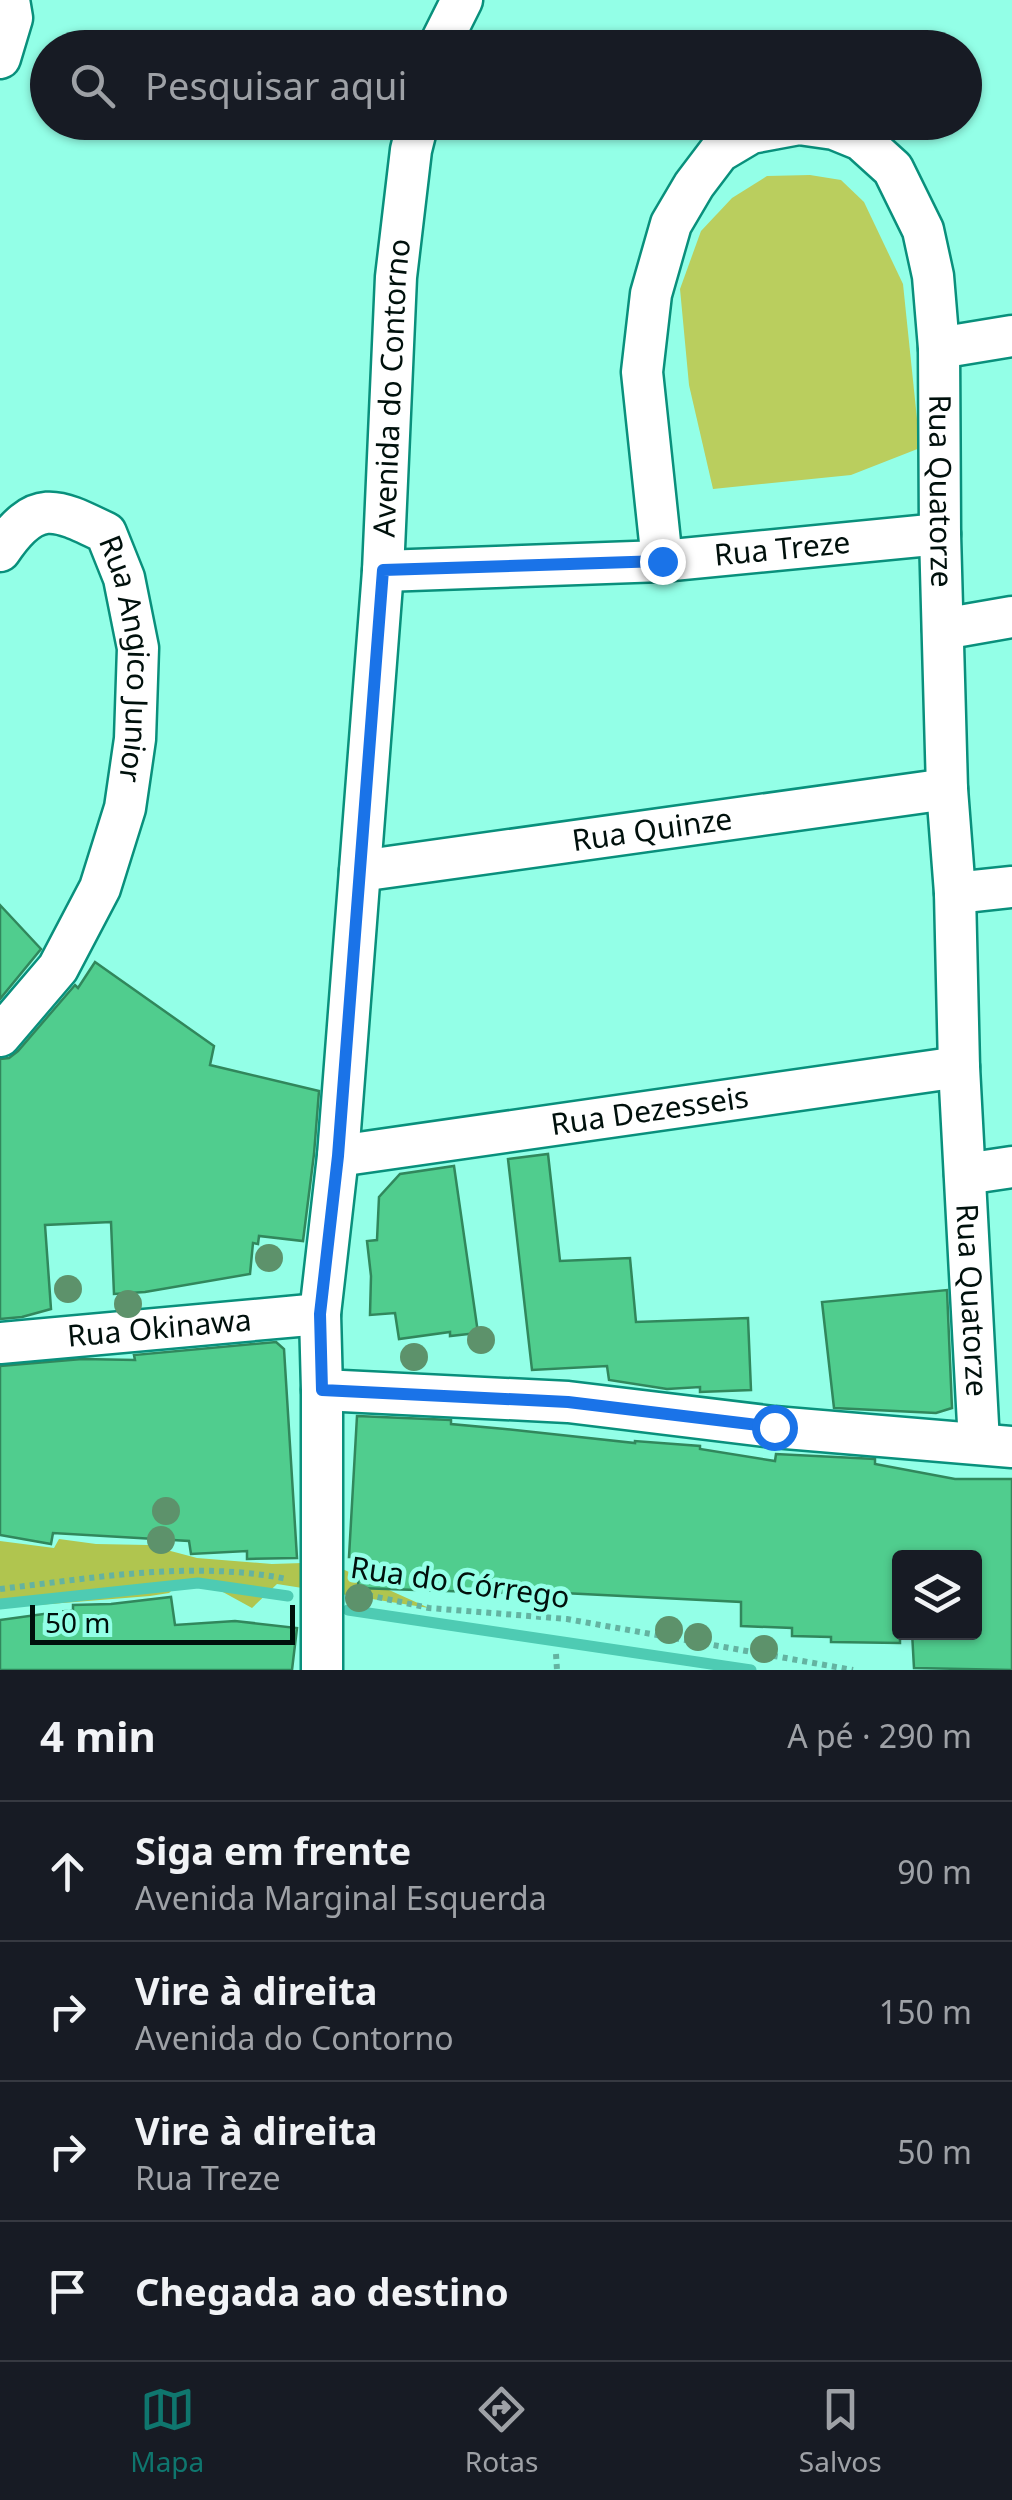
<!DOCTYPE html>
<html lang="pt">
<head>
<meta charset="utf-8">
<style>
  :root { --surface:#171b24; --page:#242831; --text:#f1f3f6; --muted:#9ea1a6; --line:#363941; --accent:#0f766e }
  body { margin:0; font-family:"Noto Sans",sans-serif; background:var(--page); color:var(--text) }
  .controls { position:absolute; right:30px; bottom:30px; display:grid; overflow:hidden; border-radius:10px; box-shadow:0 2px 8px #0004 }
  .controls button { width:90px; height:90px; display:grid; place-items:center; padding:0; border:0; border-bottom:2px solid var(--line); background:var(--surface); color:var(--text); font:50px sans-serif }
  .scale { position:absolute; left:30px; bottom:25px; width:265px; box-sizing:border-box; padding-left:10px; border:5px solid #00100c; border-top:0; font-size:28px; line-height:35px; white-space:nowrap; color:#00100c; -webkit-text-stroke:8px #93ffe7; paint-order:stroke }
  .stop { position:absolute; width:30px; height:30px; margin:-22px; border:8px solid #1a73e8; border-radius:50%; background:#fff }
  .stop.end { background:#1a73e8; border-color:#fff; box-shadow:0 2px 10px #0008 }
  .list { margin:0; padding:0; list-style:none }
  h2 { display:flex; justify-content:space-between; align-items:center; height:130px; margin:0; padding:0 40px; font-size:42px }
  h2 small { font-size:32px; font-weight:400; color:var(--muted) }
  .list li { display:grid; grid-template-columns:65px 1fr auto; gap:30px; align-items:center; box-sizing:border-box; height:140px; padding:0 40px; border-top:2px solid var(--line) }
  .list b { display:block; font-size:38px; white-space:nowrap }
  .list p { margin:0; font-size:32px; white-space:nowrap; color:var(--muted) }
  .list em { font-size:32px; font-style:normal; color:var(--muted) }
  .icon { flex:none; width:55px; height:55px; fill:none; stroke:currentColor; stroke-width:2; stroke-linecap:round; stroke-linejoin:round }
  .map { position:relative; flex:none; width:1012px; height:1670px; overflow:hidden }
  .search { position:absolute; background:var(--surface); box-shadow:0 2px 8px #0004; left:30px; right:30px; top:30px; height:110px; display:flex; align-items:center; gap:25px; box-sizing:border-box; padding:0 35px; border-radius:55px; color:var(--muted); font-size:38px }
  .sheet { height:690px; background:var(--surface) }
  nav { display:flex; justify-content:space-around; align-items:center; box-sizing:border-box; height:140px; border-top:2px solid var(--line); background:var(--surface); font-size:28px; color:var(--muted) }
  nav a { display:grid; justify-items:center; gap:5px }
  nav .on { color:var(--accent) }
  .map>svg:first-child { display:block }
  .green { fill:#bace5e }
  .forest { fill:#b0c54f }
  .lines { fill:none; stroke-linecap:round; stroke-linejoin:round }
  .stream { stroke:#4ecbb3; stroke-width:11 }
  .building { fill:#50cd8e; stroke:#31875c; stroke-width:2.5 }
  .minor-casing { stroke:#09907c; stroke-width:45 }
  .path { stroke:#64b3a1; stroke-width:6; stroke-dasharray:5 5; stroke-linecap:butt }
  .minor { stroke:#fff; stroke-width:40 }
  .tree { fill:#5d926b }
  .route { stroke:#1a73e8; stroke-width:12 }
  .labels { text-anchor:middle; stroke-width:9; stroke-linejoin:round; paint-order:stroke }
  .street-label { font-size:30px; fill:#00100c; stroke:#93ffe7 }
</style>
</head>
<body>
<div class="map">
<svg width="1012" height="1670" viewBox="0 0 1012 1670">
  <rect width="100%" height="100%" fill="#93ffe7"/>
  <!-- green -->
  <polygon class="green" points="810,175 841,180 864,202 903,284 920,448 851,475 713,489 689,385 680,289 701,231 732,198 767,176"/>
  <!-- forest -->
  <polygon class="forest" points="59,1539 96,1544 148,1545 197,1558 272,1564 303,1563 318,1558 429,1608 277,1584 252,1608 201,1580 184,1579 169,1593 150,1596 0,1608 0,1541 54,1548"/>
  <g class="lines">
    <!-- stream -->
    <g class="stream">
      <polyline points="0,1604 198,1583 288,1596"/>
      <polyline points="348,1610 751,1670"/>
    </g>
  </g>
  <!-- building -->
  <g class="building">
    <polygon points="0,905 41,949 0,999"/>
    <polygon points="95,962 214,1046 210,1065 319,1091 314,1154 303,1241 259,1236 258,1244 253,1243 250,1274 145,1292 114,1294 111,1222 45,1225 51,1309 22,1317 0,1319 0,1059 9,1058 18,1051 75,985 78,988"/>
    <polygon points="548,1154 560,1261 630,1258 636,1322 748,1318 751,1390 700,1392 700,1387 667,1389 609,1380 607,1366 532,1370 508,1159"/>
    <polygon points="454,1166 478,1333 450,1336 450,1332 399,1339 395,1313 370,1315 371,1276 367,1241 377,1240 379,1197 400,1174"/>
    <polygon points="947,1290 952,1408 936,1413 834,1408 822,1302"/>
    <polygon points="276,1342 284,1349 297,1558 247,1559 247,1551 191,1554 189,1541 53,1533 51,1544 0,1535 0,1366 82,1359 135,1360 134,1355"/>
    <polygon points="357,1416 451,1420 451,1424 505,1429 635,1443 635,1441 700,1446 700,1449 775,1461 776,1454 875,1459 875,1464 955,1479 1012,1479 1012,1670 914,1668 912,1632 974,1632 974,1558 900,1558 900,1643 831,1642 831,1637 792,1636 792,1628 741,1626 741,1602 543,1592 505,1591 505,1593 358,1588 359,1565 352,1565 352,1557 349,1557"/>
    <polygon points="171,1597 175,1625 235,1621 297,1628 292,1670 0,1670 0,1620 73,1610 73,1605 111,1604"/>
  </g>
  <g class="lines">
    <!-- minor casing -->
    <g class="minor-casing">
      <g id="minor">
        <polyline points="438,48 462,0"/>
        <polyline points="0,58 12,18 9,0"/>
        <polyline points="939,348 1012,336"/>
        <path id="s1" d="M 0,551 C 36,498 55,508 106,533 L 124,578 L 138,648 L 135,739 L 125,808 L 100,888 L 58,968 L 0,1036"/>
        <path id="s2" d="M 662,561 L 642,372 L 651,294 L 671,224 L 694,185 L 719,152 L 751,133 L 799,124 L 834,129 L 861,140 L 893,169 L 923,230 L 933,276 L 939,348 L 940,534 L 947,789 L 955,893 L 959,1067 L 979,1443"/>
        <path id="s3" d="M 383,571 L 662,561 L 940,534"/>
        <polyline points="943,629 1012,617"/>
        <path id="s4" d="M 360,871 L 947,789"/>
        <polyline points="955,893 1012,887"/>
        <path id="s5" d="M 338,1156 L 959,1067"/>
        <polyline points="965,1174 1012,1167"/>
        <path id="s6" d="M 0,1343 L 320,1314"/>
        <polyline points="322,1390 568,1402 774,1427 1012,1447"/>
        <path id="s7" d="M 322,1670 L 322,1390 L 320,1314 L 338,1156 L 383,571 L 396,277 L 411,150 L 418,122"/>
      </g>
    </g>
    <!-- path -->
    <g class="path">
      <path d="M 0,1589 C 95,1578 192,1560 287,1579"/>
      <polyline points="358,1593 429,1608 567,1619 853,1670"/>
      <polyline points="556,1654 557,1670"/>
    </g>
    <!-- minor -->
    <use href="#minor" class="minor"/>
  </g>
  <!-- trees -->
  <g class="tree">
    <circle cx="269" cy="1258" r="14"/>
    <circle cx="68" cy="1289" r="14"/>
    <circle cx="128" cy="1304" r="14"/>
    <circle cx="481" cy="1340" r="14"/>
    <circle cx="414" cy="1357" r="14"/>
    <circle cx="166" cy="1511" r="14"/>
    <circle cx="161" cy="1540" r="14"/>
    <circle cx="359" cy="1598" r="14"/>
    <circle cx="669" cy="1630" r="14"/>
    <circle cx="698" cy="1637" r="14"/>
    <circle cx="764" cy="1649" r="14"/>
  </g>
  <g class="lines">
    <!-- route -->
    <polyline class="route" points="662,561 383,570 338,1156 320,1314 322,1390 568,1402 774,1427"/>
  </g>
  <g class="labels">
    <!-- street labels -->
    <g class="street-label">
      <text dy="10" stroke="none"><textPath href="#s7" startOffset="1285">Avenida do Contorno</textPath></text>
      <text dy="10" stroke="none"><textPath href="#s2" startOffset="952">Rua Quatorze</textPath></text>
      <text dy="10" stroke="none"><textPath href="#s3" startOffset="400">Rua Treze</textPath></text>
      <text dy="10" stroke="none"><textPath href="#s1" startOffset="255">Rua Angico Junior</textPath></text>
      <text dy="10" stroke="none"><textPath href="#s4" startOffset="295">Rua Quinze</textPath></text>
      <text dy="10" stroke="none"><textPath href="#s5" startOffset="315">Rua Dezesseis</textPath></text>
      <text dy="10" stroke="none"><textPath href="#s2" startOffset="1762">Rua Quatorze</textPath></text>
      <text dy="10" stroke="none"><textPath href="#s6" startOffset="160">Rua Okinawa</textPath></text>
      <text transform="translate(460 1583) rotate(8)" y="10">Rua do Córrego</text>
    </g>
  </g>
</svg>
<div class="controls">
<button><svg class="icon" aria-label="layers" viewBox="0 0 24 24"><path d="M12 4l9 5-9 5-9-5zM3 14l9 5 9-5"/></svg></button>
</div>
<div class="scale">50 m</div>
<div class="stop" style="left:774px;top:1427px"></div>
<div class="stop end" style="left:662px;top:561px"></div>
<div class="search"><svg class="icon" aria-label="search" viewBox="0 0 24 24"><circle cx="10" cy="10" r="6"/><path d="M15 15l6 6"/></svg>Pesquisar aqui</div>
</div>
<section class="sheet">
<h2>4 min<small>A pé · 290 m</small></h2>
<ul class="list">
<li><svg class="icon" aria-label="ahead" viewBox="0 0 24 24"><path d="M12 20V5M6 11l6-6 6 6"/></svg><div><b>Siga em frente</b><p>Avenida Marginal Esquerda</p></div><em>90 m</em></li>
<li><svg class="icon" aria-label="right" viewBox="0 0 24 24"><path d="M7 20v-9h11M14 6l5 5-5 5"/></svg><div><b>Vire à direita</b><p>Avenida do Contorno</p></div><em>150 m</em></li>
<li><svg class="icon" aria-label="right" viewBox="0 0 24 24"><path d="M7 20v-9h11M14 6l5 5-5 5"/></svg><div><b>Vire à direita</b><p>Rua Treze</p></div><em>50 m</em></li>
<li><svg class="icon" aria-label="arrive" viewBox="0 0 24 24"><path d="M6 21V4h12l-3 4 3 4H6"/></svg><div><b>Chegada ao destino</b></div></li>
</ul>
</section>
<nav>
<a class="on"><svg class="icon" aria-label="map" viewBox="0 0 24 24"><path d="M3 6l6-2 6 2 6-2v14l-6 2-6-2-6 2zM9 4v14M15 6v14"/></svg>Mapa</a>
<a><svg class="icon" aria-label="directions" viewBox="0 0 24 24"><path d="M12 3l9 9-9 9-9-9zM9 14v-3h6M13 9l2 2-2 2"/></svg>Rotas</a>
<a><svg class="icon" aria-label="saved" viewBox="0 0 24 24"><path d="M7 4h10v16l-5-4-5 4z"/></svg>Salvos</a>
</nav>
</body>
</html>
